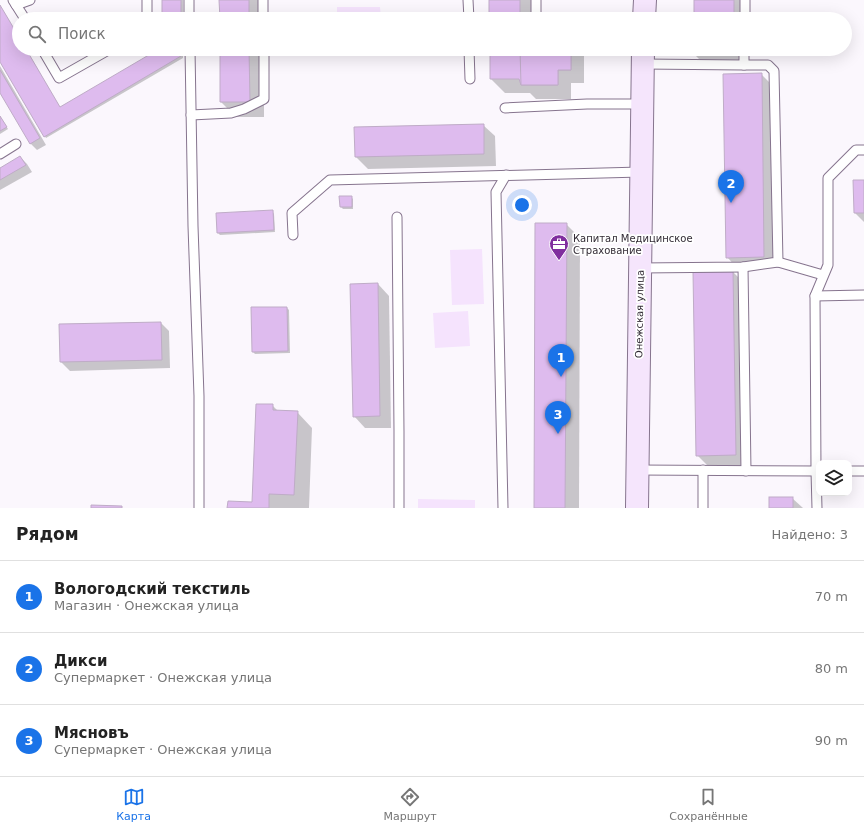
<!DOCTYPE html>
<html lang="ru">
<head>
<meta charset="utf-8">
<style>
  :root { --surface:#fff; --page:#f6f6f6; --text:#222; --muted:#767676; --line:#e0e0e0; --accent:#1a73e8 }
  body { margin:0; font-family:"DejaVu Sans",sans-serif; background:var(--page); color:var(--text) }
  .controls { position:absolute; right:12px; bottom:12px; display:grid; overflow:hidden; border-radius:8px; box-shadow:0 4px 16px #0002 }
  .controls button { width:36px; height:36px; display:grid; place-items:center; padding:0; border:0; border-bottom:1px solid var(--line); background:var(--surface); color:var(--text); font:20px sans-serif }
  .you { position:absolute; left:522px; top:205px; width:14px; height:14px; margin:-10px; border:3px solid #fff; border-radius:50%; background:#1a73e8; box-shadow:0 0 0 6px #1a73e833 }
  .badge { display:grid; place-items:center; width:26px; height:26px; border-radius:50%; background:var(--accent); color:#fff; font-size:13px; font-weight:700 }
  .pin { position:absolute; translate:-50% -33px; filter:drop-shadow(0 1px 2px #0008) }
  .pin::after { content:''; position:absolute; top:21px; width:14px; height:12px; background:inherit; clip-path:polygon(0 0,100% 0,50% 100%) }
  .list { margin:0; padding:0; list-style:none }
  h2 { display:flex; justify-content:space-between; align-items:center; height:52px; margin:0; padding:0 16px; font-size:17px }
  h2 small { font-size:13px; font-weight:400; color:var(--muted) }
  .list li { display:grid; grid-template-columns:26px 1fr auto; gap:12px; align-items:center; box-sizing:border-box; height:72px; padding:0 16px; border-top:1px solid var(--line) }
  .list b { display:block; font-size:15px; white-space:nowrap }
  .list p { margin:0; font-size:13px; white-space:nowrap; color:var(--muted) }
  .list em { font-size:13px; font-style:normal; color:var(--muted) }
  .icon { flex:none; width:22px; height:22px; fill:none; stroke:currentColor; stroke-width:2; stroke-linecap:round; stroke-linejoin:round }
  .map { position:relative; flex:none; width:864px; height:508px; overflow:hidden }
  .search { position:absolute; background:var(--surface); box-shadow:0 4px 16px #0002; left:12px; right:12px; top:12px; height:44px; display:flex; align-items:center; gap:10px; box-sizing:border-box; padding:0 14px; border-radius:22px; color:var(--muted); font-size:15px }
  .sheet { height:268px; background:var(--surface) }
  nav { display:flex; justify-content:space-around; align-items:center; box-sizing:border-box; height:56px; border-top:1px solid var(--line); background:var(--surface); font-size:11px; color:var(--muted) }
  nav a { display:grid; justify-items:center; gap:2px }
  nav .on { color:var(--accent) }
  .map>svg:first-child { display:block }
  .green { fill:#f5e3fd }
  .shadow { fill:#0003 }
  .building { fill:#debbee; stroke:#bfacc7 }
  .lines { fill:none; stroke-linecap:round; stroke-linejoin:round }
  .lane-casing { stroke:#86748e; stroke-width:11 }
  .secondary-casing { stroke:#86748e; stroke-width:24 }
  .lane { stroke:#fff; stroke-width:9 }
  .secondary { stroke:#f5e5fc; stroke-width:22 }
  .labels { text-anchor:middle; stroke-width:3.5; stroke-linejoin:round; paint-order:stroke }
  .poi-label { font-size:10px; fill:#322b35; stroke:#fff; text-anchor:start }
  .street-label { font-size:10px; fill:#322b35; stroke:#fff }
</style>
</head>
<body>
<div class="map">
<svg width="864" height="508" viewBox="0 0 864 508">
  <rect width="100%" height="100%" fill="#fbf7fd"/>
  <!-- green -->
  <g class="green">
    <polygon points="337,7 380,7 381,19 337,19"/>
    <polygon points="482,249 484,304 452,305 450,250"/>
    <polygon points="468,311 470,346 435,348 433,313"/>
    <polygon points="418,499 475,500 475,508 418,508"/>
  </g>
  <!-- shadow -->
  <g class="shadow">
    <rect x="163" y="0" width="20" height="19"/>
    <polygon points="220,0 264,0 264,19 221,19"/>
    <rect x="490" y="0" width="43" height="19"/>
    <rect x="695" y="0" width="50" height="19"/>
    <polygon points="0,5 19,38 19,49 26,49 60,108 161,49 183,49 183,58 46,138 0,60"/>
    <polygon points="221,49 264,49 264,117 236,117 221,102"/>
    <polygon points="491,49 582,49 584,51 584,83 571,83 571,99 536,99 530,93 505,93 491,79"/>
    <polygon points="694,49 745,49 745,66 706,66 694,54"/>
    <polygon points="0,66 46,145 37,150 30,143 0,91"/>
    <polygon points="761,74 773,86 775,268 738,269 727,257"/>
    <polygon points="0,116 8,129 0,134"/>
    <polygon points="483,125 495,136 496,166 368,169 356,157"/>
    <polygon points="20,157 27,164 32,172 0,190 0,169"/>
    <polygon points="864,181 864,222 855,213"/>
    <polygon points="351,197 353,199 353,209 343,209 341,207"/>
    <polygon points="272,211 274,214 275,232 220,235 218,233"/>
    <polygon points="566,224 580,238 579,508 535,508"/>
    <polygon points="733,272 745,284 748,466 709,467 697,455"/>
    <polygon points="378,284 389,296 391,428 365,428 354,416"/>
    <polygon points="287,308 289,310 290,353 255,354 253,352"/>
    <polygon points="161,323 169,331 170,368 70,371 61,362"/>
    <polygon points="272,405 279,412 297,412 312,428 309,508 228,508 253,503"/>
    <polygon points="792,498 803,508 770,508"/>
  </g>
  <!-- building -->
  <g class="building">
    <rect x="162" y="0" width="19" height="19"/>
    <polygon points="219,0 249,0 249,19 220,19"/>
    <rect x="489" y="0" width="31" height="19"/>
    <rect x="694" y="0" width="40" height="19"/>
    <polygon points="0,5 19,37 19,49 26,49 60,107 159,49 181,49 181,56 44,137 0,62"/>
    <polygon points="220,49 249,49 250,102 220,102"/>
    <polygon points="490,49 571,49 571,70 558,70 558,85 521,85 519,79 490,79"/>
    <polygon points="520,49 571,49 571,70 558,70 558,85 521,85"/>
    <polygon points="694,49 734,49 734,55 693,55"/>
    <polygon points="0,70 40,138 30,144 0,93"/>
    <polygon points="762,73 764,257 726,258 723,74"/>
    <polygon points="0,116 7,127 0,131"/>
    <polygon points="484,124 484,154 355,157 354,127"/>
    <polygon points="20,156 26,165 0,180 0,168"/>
    <polygon points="853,180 864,180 864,213 854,213"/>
    <polygon points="339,196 352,196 352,207 340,207"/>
    <polygon points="273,210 274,230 217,233 216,213"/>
    <polygon points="535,223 567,223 565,508 534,508"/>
    <polygon points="733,271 736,455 696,456 693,272"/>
    <polygon points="378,283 380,416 353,417 350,284"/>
    <polygon points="251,307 287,307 288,351 252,352"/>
    <polygon points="161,322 162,360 60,362 59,324"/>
    <polygon points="256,404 273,404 273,410 298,411 294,495 269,494 269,508 227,508 228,501 252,502"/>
    <rect x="769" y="497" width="24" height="11"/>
    <polygon points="91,505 122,506 122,508 91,508"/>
  </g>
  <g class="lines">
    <!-- lane casing -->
    <g class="lane-casing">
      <g id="lane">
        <polyline points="13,0 25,19"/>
        <polyline points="147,0 147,19"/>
        <polyline points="189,0 189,19"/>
        <polyline points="263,0 263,19"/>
        <polyline points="468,0 469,19"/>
        <polyline points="16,5 30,0"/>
        <polyline points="536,19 536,0"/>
        <polyline points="745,19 745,0"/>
        <polyline points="42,49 59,78 110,49"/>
        <polyline points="190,49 193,226 199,396 199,508"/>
        <polyline points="469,49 470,79"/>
        <polyline points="643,64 744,65 744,49"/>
        <polyline points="505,108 587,104 642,104"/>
        <polyline points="191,115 231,113 244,109 264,99 264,49"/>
        <polyline points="0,154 16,144"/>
        <polyline points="397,217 399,431 399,508"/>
        <polyline points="293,235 292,213 330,180 641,172"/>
        <polyline points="778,262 823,275"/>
        <polyline points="743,267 746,471"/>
        <polyline points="640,268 743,267 778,262 774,71 768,65 744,65"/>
        <polyline points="815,296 864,295"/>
        <polyline points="637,470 816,471 815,296 828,265 828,178 856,150 864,150"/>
        <polyline points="703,470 703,508"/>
        <polyline points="849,471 864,471"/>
        <polyline points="503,508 496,192 506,175"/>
        <polyline points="817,508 816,471 819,471"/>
      </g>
    </g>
    <!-- secondary casing -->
    <g class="secondary-casing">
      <g id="secondary">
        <polyline points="644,19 645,0"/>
        <polyline points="637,508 643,49"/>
      </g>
    </g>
    <!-- lane -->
    <use href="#lane" class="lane"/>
    <!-- secondary -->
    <use href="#secondary" class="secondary"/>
  </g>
  <!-- icons -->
  <defs>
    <g id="office-pin" transform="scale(1)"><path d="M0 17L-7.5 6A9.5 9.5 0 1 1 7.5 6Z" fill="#802e9e" stroke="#fff"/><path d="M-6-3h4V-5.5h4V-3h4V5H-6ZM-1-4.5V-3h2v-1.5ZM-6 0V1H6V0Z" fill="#fff"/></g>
  </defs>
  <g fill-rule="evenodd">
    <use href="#office-pin" x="559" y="244"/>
  </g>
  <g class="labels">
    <!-- poi labels -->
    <g class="poi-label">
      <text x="573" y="242">Капитал Медицинское<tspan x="573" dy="12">Страхование</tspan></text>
    </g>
    <!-- street labels -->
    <g class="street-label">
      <text transform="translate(639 314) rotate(-89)" y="4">Онежская улица</text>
    </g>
  </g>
</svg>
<div class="controls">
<button><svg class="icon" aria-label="layers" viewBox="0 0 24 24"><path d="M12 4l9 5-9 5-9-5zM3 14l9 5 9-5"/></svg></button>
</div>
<div class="you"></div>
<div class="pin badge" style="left:561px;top:377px">1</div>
<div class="pin badge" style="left:731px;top:203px">2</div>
<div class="pin badge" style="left:558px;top:434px">3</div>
<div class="search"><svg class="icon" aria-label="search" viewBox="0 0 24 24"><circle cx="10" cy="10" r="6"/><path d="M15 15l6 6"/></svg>Поиск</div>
</div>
<section class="sheet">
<h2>Рядом<small>Найдено: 3</small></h2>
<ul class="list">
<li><span class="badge">1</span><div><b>Вологодский текстиль</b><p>Магазин · Онежская улица</p></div><em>70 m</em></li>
<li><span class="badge">2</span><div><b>Дикси</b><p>Супермаркет · Онежская улица</p></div><em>80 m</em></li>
<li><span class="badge">3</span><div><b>Мясновъ</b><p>Супермаркет · Онежская улица</p></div><em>90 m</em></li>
</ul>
</section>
<nav>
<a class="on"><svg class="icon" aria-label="map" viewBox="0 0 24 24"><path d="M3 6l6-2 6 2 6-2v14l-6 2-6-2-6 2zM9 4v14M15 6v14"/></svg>Карта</a>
<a><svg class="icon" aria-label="directions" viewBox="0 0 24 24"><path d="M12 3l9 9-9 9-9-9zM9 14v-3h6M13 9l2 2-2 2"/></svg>Маршрут</a>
<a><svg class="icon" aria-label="saved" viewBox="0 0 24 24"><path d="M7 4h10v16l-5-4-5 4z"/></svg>Сохранённые</a>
</nav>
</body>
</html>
